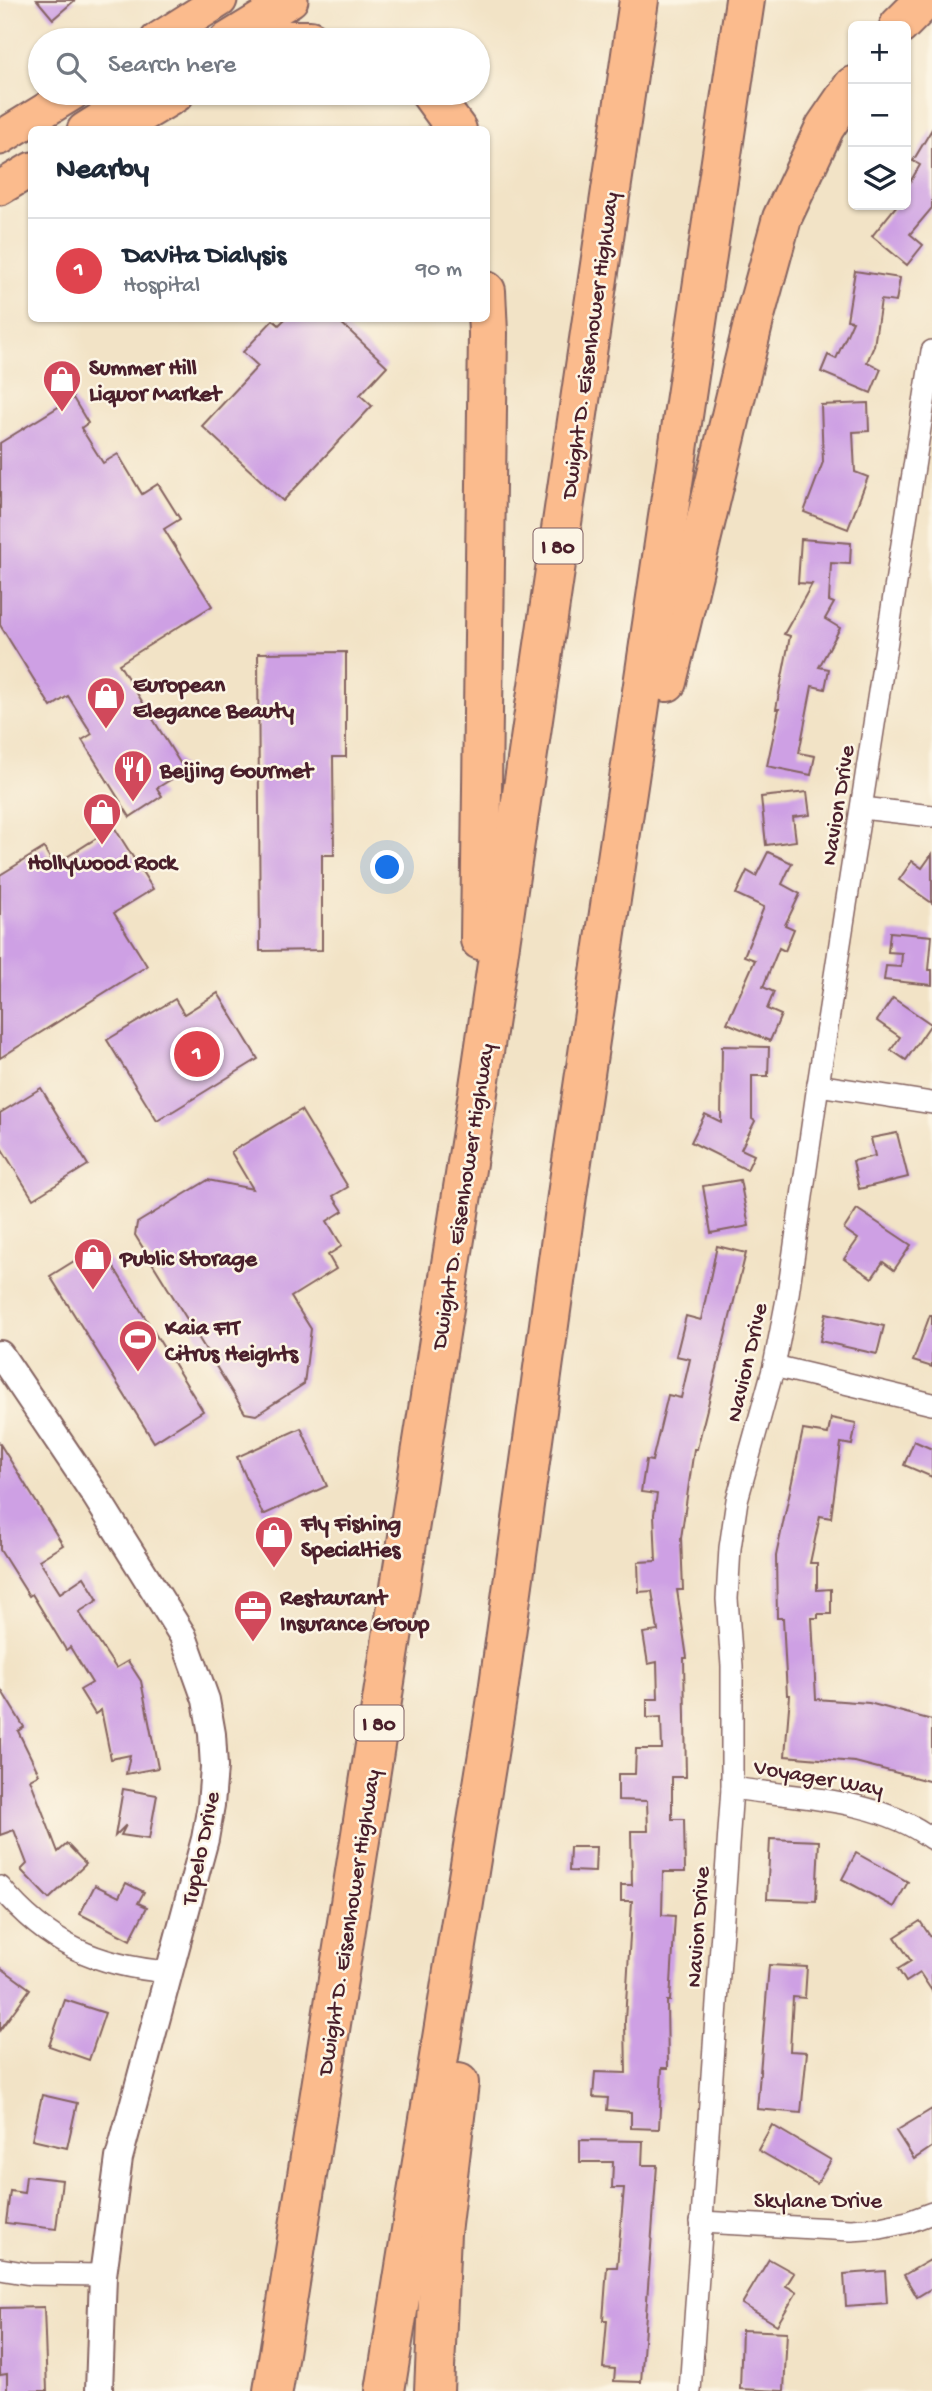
<!DOCTYPE html>
<html lang="en">
<head>
<meta charset="utf-8">
<style>
  :root { --surface:#fff; --page:#f6f6f7; --text:#1f2937; --muted:#747a83; --line:#e0e1e3; --accent:#7c3aed }
  body { margin:0; font-family:"Gochi Hand",sans-serif; background:var(--page); color:var(--text) }
  .controls { position:absolute; right:21px; top:21px; display:grid; overflow:hidden; border-radius:10px; box-shadow:0 2px 5px #0004 }
  .controls button { width:63px; height:63px; display:grid; place-items:center; padding:0; border:0; border-bottom:2px solid var(--line); background:var(--surface); color:var(--text); font:35px sans-serif }
  .you { position:absolute; left:388px; top:868px; width:24px; height:24px; margin:-18px; border:5px solid #fff; border-radius:50%; background:#1a73e8; box-shadow:0 0 0 10px #1a73e833 }
  .badge { display:grid; place-items:center; width:46px; height:46px; border-radius:50%; background:var(--accent); color:#fff; font-size:23px; font-weight:700 }
  .pin { position:absolute; translate:-50% -50%; border:4px solid #fff; box-shadow:0 2px 7px #0006 }
  .list { margin:0; padding:0; list-style:none }
  h2 { display:flex; justify-content:space-between; align-items:center; height:91px; margin:0; padding:0 28px; font-size:30px }
  h2 small { font-size:23px; font-weight:400; color:var(--muted) }
  .list li { display:grid; grid-template-columns:46px 1fr auto; gap:21px; align-items:center; box-sizing:border-box; height:105px; padding:0 28px; border-top:2px solid var(--line) }
  .list b { display:block; font-size:26px; white-space:nowrap }
  .list p { margin:0; font-size:23px; white-space:nowrap; color:var(--muted) }
  .list em { font-size:23px; font-style:normal; color:var(--muted) }
  .icon { flex:none; width:38px; height:38px; fill:none; stroke:currentColor; stroke-width:2; stroke-linecap:round; stroke-linejoin:round }
  .map { position:relative; flex:none; width:932px; height:2391px; overflow:hidden }
  .search { position:absolute; background:var(--surface); box-shadow:0 2px 5px #0004; left:28px; top:28px; width:462px; height:77px; display:flex; align-items:center; gap:18px; box-sizing:border-box; padding:0 24px; border-radius:38px; color:var(--muted); font-size:26px }
  .panel { position:absolute; background:var(--surface); box-shadow:0 2px 5px #0004; left:28px; top:126px; width:462px; height:196px; border-radius:10px }
  .map>svg:first-child { display:block }
  .building { fill:#cea0e4 }
  .lines { fill:none; stroke-linecap:round; stroke-linejoin:round }
  .minor-casing { stroke:#856461; stroke-width:24 }
  .tertiary-casing { stroke:#856461; stroke-width:30 }
  .primary-casing { stroke:#856461; stroke-width:37 }
  .motorway-casing { stroke:#856461; stroke-width:42 }
  .minor { stroke:#fff; stroke-width:21 }
  .tertiary { stroke:#fff; stroke-width:26 }
  .primary { stroke:#fbbb8d; stroke-width:33 }
  .motorway { stroke:#fbbb8d; stroke-width:38 }
  .labels { text-anchor:middle; stroke-width:5; stroke-linejoin:round; paint-order:stroke }
  .shield { fill:#fcf5e5; stroke:#7f5f63; stroke-width:2 }
  .shield-label { font-size:21px; font-weight:bold; fill:#4a1f2b }
  .street-label { font-size:23px; fill:#4a1f2b; stroke:#fcf5e5 }
  .poi-label { font-size:23px; font-weight:bold; fill:#4a1f2b; stroke:#fcf5e5; text-anchor:start }
</style>
</head>
<body>
<div class="map">
<svg width="932" height="2391" viewBox="0 0 932 2391">
  <rect width="100%" height="100%" fill="#fcf5e5"/>
  <filter id="ink" filterUnits="userSpaceOnUse"><feTurbulence type="fractalNoise" baseFrequency=".0143" numOctaves="2"/><feDisplacementMap in="SourceGraphic" scale="14" xChannelSelector="R" yChannelSelector="G"/><feConvolveMatrix kernelMatrix="1 2 1 2 8 2 1 2 1" color-interpolation-filters="sRGB"/></filter>
  <filter id="wash" filterUnits="userSpaceOnUse"><feTurbulence type="fractalNoise" baseFrequency=".00686" numOctaves="4" result="noise"/><feDisplacementMap in="SourceGraphic" scale="28" xChannelSelector="R" yChannelSelector="G"/><feGaussianBlur stdDeviation="1.57" result="paint"/><feColorMatrix in="noise" values="0 0 0 0 0 0 0 0 0 0 0 0 0 0 0 0 0 1.4 0 .05"/><feComposite in="paint" operator="in"/></filter>
  <g filter="url(#wash)">
    <rect width="100%" height="100%" fill="#f2e3c6"/>
    <g id="blocks">
      <!-- building -->
      <g class="building">
        <polygon points="37,0 75,0 53,19"/>
        <polygon points="932,129 932,208 910,234 923,245 907,265 872,236 897,205 906,205 906,189 920,165 913,161"/>
        <polygon points="855,271 900,278 896,302 881,300 874,346 867,362 881,369 871,393 821,372 828,355 836,359 853,321 847,320"/>
        <polygon points="286,318 336,318 387,366 360,395 372,406 283,501 202,426 258,366 243,352 273,320 279,325"/>
        <polygon points="73,398 88,423 81,428 103,463 118,454 142,494 158,484 180,519 164,529 212,606 119,664 185,771 157,788 162,796 130,817 82,740 92,734 68,696 51,707 0,625 0,443"/>
        <polygon points="868,403 869,431 853,432 855,472 868,477 848,529 804,512 823,462 821,405"/>
        <polygon points="801,539 851,543 850,564 831,563 829,601 834,603 825,619 840,628 819,667 829,669 825,689 812,686 799,753 815,756 811,775 767,766 779,709 776,709 790,636 784,634 812,584 798,583"/>
        <polygon points="346,652 346,757 333,757 334,855 322,855 322,950 260,951 258,653"/>
        <polygon points="807,792 810,815 793,817 796,841 766,845 761,797"/>
        <polygon points="114,827 153,889 114,913 147,966 0,1058 0,875 44,848 54,865"/>
        <polygon points="768,852 792,863 782,884 800,894 785,925 794,929 785,951 779,948 763,987 774,992 767,1009 781,1015 770,1041 727,1023 755,960 744,956 764,907 736,894 747,871 756,876"/>
        <polygon points="932,854 932,903 899,880 912,861 922,868"/>
        <polygon points="890,932 932,936 929,970 932,970 932,985 884,980 886,966 901,967 902,953 888,952"/>
        <polygon points="218,993 258,1059 157,1121 107,1040 175,999 184,1014"/>
        <polygon points="893,998 931,1024 906,1060 891,1050 900,1037 877,1021"/>
        <polygon points="722,1046 769,1047 768,1076 752,1076 752,1119 755,1121 741,1149 754,1155 747,1170 691,1142 705,1114 721,1122"/>
        <polygon points="41,1088 88,1165 33,1199 0,1146 0,1113"/>
        <polygon points="301,1110 348,1187 333,1196 343,1211 327,1221 342,1246 328,1255 336,1269 291,1297 311,1329 304,1384 256,1415 245,1413 135,1235 137,1223 208,1180 253,1189 231,1152"/>
        <polygon points="897,1133 908,1177 859,1189 853,1161 875,1156 871,1138"/>
        <polygon points="740,1180 749,1226 711,1233 703,1186"/>
        <polygon points="857,1209 911,1245 894,1270 883,1262 872,1278 844,1259 858,1239 844,1229"/>
        <polygon points="100,1245 203,1411 154,1442 50,1276"/>
        <polygon points="717,1246 746,1253 697,1449 694,1449 681,1538 683,1590 677,1590 687,1658 684,1658 686,1777 672,1777 672,1819 684,1819 685,1872 663,1872 662,1915 675,1916 670,2001 667,2001 668,2068 662,2068 659,2129 631,2128 631,2112 607,2110 608,2098 593,2097 595,2072 626,2073 625,2021 632,1901 621,1901 621,1885 632,1885 631,1831 648,1831 647,1801 618,1800 618,1774 635,1774 636,1749 662,1749 661,1717 647,1718 647,1699 658,1699 657,1662 648,1664 643,1633 658,1631 652,1591 639,1592 638,1562 656,1561 654,1514 657,1494 641,1492 646,1460 652,1461 668,1395 681,1398 690,1359 676,1356 686,1316 701,1320"/>
        <polygon points="826,1313 884,1326 877,1354 820,1341"/>
        <polygon points="930,1315 932,1315 932,1367 913,1361"/>
        <polygon points="831,1418 856,1423 852,1445 841,1443 831,1518 820,1516 810,1563 817,1563 817,1590 831,1589 831,1614 818,1614 818,1618 812,1618 816,1699 869,1703 932,1720 932,1782 855,1762 785,1756 790,1695 787,1695 783,1618 777,1618 776,1556 803,1430 828,1434"/>
        <polygon points="301,1428 327,1486 263,1515 237,1457"/>
        <polygon points="914,1441 932,1449 932,1477 904,1465"/>
        <polygon points="0,1444 63,1545 39,1560 60,1593 84,1577 98,1600 79,1612 116,1668 128,1661 141,1681 158,1768 126,1774 130,1755 111,1759 101,1710 95,1714 80,1690 92,1683 70,1647 66,1650 32,1594 29,1596 0,1550"/>
        <polygon points="0,1688 24,1727 18,1731 39,1774 30,1779 58,1852 67,1844 86,1864 49,1899 21,1870 27,1864 14,1830 0,1835"/>
        <polygon points="123,1789 157,1795 149,1839 121,1835 126,1825 115,1836"/>
        <polygon points="770,1839 819,1841 816,1901 767,1899"/>
        <polygon points="570,1847 596,1847 595,1872 569,1871"/>
        <polygon points="856,1853 908,1882 894,1907 842,1879"/>
        <polygon points="126,1883 144,1892 138,1903 147,1907 130,1940 80,1914 95,1885 119,1897"/>
        <polygon points="920,1921 932,1939 932,1991 920,1973 906,1982 898,1969 911,1961 895,1937"/>
        <polygon points="769,1965 807,1967 805,1998 793,1997 790,2051 807,2052 801,2113 757,2109"/>
        <polygon points="0,1967 30,1989 0,2030"/>
        <polygon points="65,2000 105,2013 89,2060 49,2046"/>
        <polygon points="42,2095 77,2103 67,2148 32,2140"/>
        <polygon points="932,2109 932,2147 914,2159 896,2131"/>
        <polygon points="772,2125 831,2160 817,2184 758,2150"/>
        <polygon points="580,2140 643,2141 642,2165 657,2165 641,2382 614,2381 615,2369 603,2368 607,2320 603,2320 607,2267 617,2267 624,2188 612,2188 613,2162 580,2162"/>
        <polygon points="26,2176 62,2180 56,2229 6,2223 10,2191 24,2193"/>
        <polygon points="769,2259 794,2273 786,2286 797,2292 777,2325 742,2304"/>
        <polygon points="932,2259 932,2288 917,2297 904,2275"/>
        <polygon points="885,2271 887,2303 846,2306 844,2274"/>
        <polygon points="44,2307 47,2391 7,2391 7,2374 0,2375 0,2308"/>
        <polygon points="742,2330 787,2332 784,2391 740,2389"/>
      </g>
    </g>
  </g>
  <g filter="url(#ink)">
    <use href="#blocks" fill-opacity="0" stroke="#856461" stroke-width="2"/>
    <g class="lines">
      <!-- minor casing -->
      <g class="minor-casing">
        <g id="minor">
          <polyline points="862,808 932,816"/>
          <polyline points="818,1085 932,1103"/>
          <polyline points="774,1366 932,1404"/>
          <path d="M 732,1788 C 798,1798 878,1798 932,1839"/>
          <path d="M 0,1887 C 47,1944 97,1966 169,1972"/>
          <polyline points="701,2222 851,2230 880,2228 908,2222 932,2213"/>
          <polyline points="0,2269 30,2274 103,2275"/>
          <polyline points="690,2391 732,1788 732,1666 727,1599 730,1548 737,1500 774,1366 788,1294 818,1085 932,351"/>
        </g>
      </g>
      <!-- tertiary casing -->
      <g class="tertiary-casing">
        <polyline id="tertiary" points="0,1354 95,1495 183,1636 206,1700 212,1734 214,1767 211,1805 205,1839 119,2158 103,2275 99,2391"/>
      </g>
      <!-- primary casing -->
      <g class="primary-casing">
        <g id="primary">
          <polyline points="157,40 220,0"/>
          <polyline points="226,40 291,0"/>
          <polyline points="84,130 133,99"/>
          <polyline points="0,138 73,93"/>
          <polyline points="0,188 32,169"/>
        </g>
      </g>
      <!-- motorway casing -->
      <g class="motorway-casing">
        <g id="motorway">
          <polyline points="899,26 925,0"/>
          <polyline points="283,40 310,40"/>
          <polyline points="430,93 457,130"/>
          <polyline points="113,130 175,93"/>
          <polyline points="667,682 755,316 782,218 825,127 853,86"/>
          <polyline points="480,940 488,333 486,291"/>
          <polyline points="273,2391 478,1093 639,0"/>
          <polyline points="385,2391 498,1692 568,1188 745,0"/>
          <polyline points="434,2391 441,2233 459,2083"/>
        </g>
      </g>
      <!-- minor -->
      <use href="#minor" class="minor"/>
      <!-- tertiary -->
      <use href="#tertiary" class="tertiary"/>
      <!-- primary -->
      <use href="#primary" class="primary"/>
      <!-- motorway -->
      <use href="#motorway" class="motorway"/>
    </g>
  </g>
  <!-- icons -->
  <defs>
    <g id="shop-pin" transform="scale(2.0125)"><path d="M0 17L-7.5 6A9.5 9.5 0 1 1 7.5 6Z" fill="#d1495b" stroke="#fcf5e5"/><path d="M-5-2.5h2.3a2.7 3.5 0 0 1 5.4 0H5L5.5 6h-11ZM-1.5-2.5h3a1.5 2.3 0 0 0-3 0Z" fill="#fff"/></g>
    <g id="restaurant-pin" transform="scale(2.0125)"><path d="M0 17L-7.5 6A9.5 9.5 0 1 1 7.5 6Z" fill="#d1495b" stroke="#fcf5e5"/><path d="M-5-6h1v4h1v-4h1v4h1v-4h1v5L-1.5 .5V6h-2V.5L-5-1ZM5-6V6H3V1.5H1.5Q1.5-4 5-6Z" fill="#fff"/></g>
    <g id="stadium-pin" transform="scale(2.0125)"><path d="M0 17L-7.5 6A9.5 9.5 0 1 1 7.5 6Z" fill="#d1495b" stroke="#fcf5e5"/><path d="M0-5a6.5 5 0 1 0 0 10a6.5 5 0 1 0 0-10ZM-3.5-1.8h7v3.6h-7Z" fill="#fff"/></g>
    <g id="office-pin" transform="scale(2.0125)"><path d="M0 17L-7.5 6A9.5 9.5 0 1 1 7.5 6Z" fill="#d1495b" stroke="#fcf5e5"/><path d="M-6-3h4V-5.5h4V-3h4V5H-6ZM-1-4.5V-3h2v-1.5ZM-6 0V1H6V0Z" fill="#fff"/></g>
  </defs>
  <g fill-rule="evenodd">
    <use href="#shop-pin" x="62" y="379"/>
    <use href="#shop-pin" x="106" y="696"/>
    <use href="#restaurant-pin" x="133" y="769"/>
    <use href="#shop-pin" x="102" y="812"/>
    <use href="#shop-pin" x="93" y="1257"/>
    <use href="#stadium-pin" x="138" y="1339"/>
    <use href="#shop-pin" x="274" y="1535"/>
    <use href="#office-pin" x="253" y="1609"/>
  </g>
  <g class="labels">
    <!-- shield labels -->
    <g class="shield">
      <rect x="533.5" y="528.5" width="49" height="35" rx="5"/>
      <rect x="354.5" y="1705.5" width="49" height="35" rx="5"/>
    </g>
    <g class="shield-label">
      <text x="558" y="553">I 80</text>
      <text x="379" y="1730">I 80</text>
    </g>
    <!-- street labels -->
    <g class="street-label">
      <text transform="translate(588 345) rotate(-82)" y="8">Dwight D. Eisenhower Highway</text>
      <text transform="translate(836 805) rotate(-81)" y="8">Navion Drive</text>
      <text transform="translate(461 1196) rotate(-81)" y="8">Dwight D. Eisenhower Highway</text>
      <text transform="translate(745 1362) rotate(-77)" y="8">Navion Drive</text>
      <text transform="translate(819 1776) rotate(10)" y="8">Voyager Way</text>
      <text transform="translate(199 1848) rotate(-78)" y="8">Tupelo Drive</text>
      <text transform="translate(347 1922) rotate(-81)" y="8">Dwight D. Eisenhower Highway</text>
      <text transform="translate(696 1927) rotate(-86)" y="8">Navion Drive</text>
      <text x="818" y="2207">Skylane Drive</text>
    </g>
    <!-- poi labels -->
    <g class="poi-label">
      <text x="89" y="374">Summer Hill<tspan x="89" dy="26">Liquor Market</tspan></text>
      <text x="133" y="691">European<tspan x="133" dy="26">Elegance Beauty</tspan></text>
      <text x="160" y="777">Beijing Gourmet</text>
      <text x="102" y="869" text-anchor="middle">Hollywood Rock</text>
      <text x="120" y="1265">Public Storage</text>
      <text x="165" y="1334">Kaia FIT<tspan x="165" dy="26">Citrus Heights</tspan></text>
      <text x="301" y="1530">Fly Fishing<tspan x="301" dy="26">Specialties</tspan></text>
      <text x="280" y="1604">Restaurant<tspan x="280" dy="26">Insurance Group</tspan></text>
    </g>
  </g>
</svg>
<div class="controls">
<button>+</button>
<button>−</button>
<button><svg class="icon" aria-label="layers" viewBox="0 0 24 24"><path d="M12 4l9 5-9 5-9-5zM3 14l9 5 9-5"/></svg></button>
</div>
<div class="you"></div>
<div class="pin badge" style="left:197px;top:1054px;background:#e0444e">1</div>
<div class="search"><svg class="icon" aria-label="search" viewBox="0 0 24 24"><circle cx="10" cy="10" r="6"/><path d="M15 15l6 6"/></svg>Search here</div>
<section class="panel">
<h2>Nearby<small></small></h2>
<ul class="list">
<li><span class="badge" style="background:#e0444e">1</span><div><b>DaVita Dialysis</b><p>Hospital</p></div><em>90 m</em></li>
</ul>
</section>
</div>
</body>
</html>
